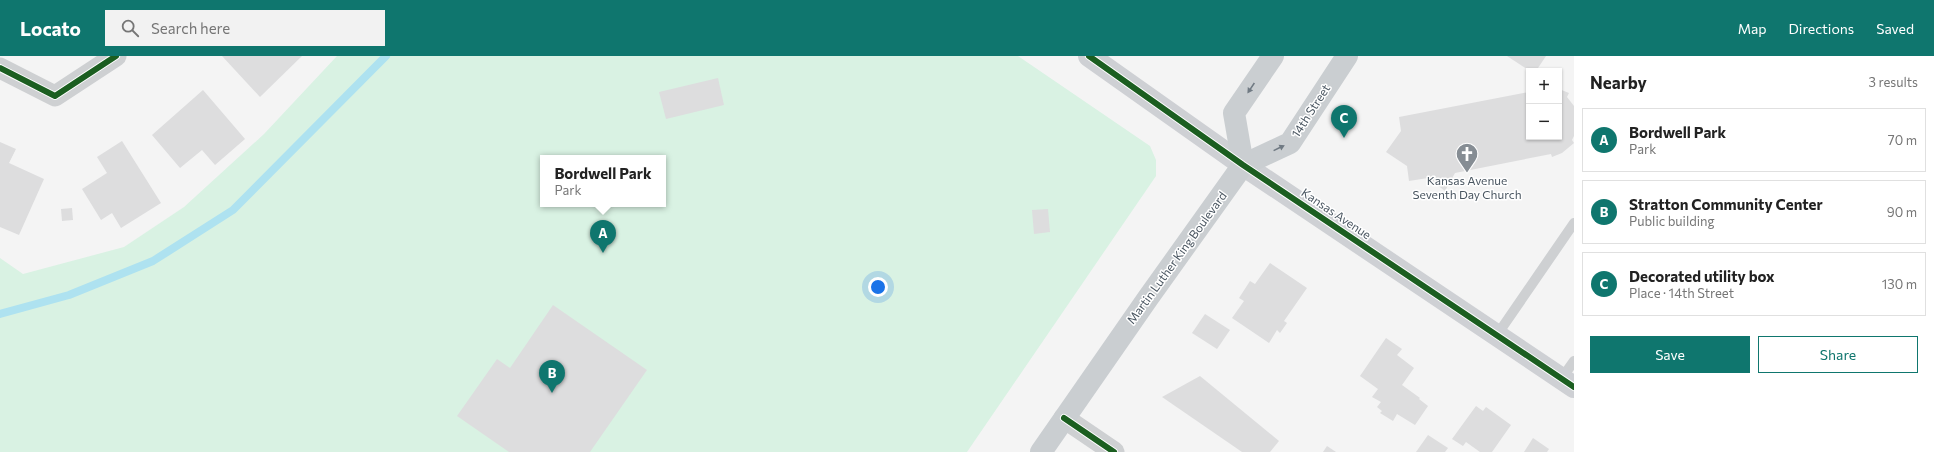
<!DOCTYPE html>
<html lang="en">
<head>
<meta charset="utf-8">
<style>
  :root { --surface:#fff; --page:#f2f2f2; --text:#222; --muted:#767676; --line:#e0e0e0; --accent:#0f766e }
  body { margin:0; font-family:Commissioner,sans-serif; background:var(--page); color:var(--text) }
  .controls { position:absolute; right:12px; top:12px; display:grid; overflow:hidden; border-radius:0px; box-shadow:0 1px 3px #0004 }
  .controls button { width:36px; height:36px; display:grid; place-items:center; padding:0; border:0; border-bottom:1px solid var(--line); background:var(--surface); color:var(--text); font:20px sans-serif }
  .you { position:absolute; left:878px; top:231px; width:14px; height:14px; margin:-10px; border:3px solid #fff; border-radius:50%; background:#1a73e8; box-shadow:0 0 0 6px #1a73e833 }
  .badge { display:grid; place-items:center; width:26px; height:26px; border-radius:50%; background:var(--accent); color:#fff; font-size:13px; font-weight:700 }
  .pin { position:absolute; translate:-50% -33px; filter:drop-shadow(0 1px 2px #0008) }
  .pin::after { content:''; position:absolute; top:21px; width:14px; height:12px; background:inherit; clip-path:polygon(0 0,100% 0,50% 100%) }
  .popup { position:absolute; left:540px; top:99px; width:126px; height:52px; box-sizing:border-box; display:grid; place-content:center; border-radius:0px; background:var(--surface); filter:drop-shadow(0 1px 3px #0005); font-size:13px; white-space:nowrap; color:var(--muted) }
  .popup b { font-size:15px; color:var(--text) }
  .popup::after { content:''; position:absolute; left:50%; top:100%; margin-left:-8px; border:8px solid transparent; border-top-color:var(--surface) }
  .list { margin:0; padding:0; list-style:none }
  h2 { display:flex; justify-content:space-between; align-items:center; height:52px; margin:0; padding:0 16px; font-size:17px }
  h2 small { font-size:13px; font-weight:400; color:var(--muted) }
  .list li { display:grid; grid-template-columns:26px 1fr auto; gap:12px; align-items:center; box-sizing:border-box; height:64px; margin:0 8px 8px; padding:0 8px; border:1px solid var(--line); border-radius:0px }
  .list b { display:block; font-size:15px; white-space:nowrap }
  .list p { margin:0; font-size:13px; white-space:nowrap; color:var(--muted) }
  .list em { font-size:13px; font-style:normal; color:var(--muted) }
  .actions { display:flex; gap:8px; padding:12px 16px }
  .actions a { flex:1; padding:9px 0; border:1px solid var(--accent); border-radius:0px; text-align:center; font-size:14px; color:var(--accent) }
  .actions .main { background:var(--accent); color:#fff }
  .icon { flex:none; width:22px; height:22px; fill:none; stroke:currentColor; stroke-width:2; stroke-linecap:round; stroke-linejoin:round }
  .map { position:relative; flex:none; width:1574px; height:396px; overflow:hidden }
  header { display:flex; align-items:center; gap:24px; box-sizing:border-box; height:56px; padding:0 20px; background:var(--accent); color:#fff }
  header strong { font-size:19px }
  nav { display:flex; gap:22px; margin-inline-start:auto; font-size:14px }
  .search { width:280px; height:36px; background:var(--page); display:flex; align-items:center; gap:10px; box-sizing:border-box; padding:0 14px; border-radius:0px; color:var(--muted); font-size:15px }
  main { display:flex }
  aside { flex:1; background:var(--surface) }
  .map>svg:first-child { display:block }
  .green { fill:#d9f2e3; fill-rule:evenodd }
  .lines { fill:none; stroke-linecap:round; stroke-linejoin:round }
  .stream { stroke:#aee2f0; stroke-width:8 }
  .building { fill:#ddddde }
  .lane { stroke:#ced0d2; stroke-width:10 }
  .street { stroke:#ced0d2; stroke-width:21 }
  .secondary { stroke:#ced0d4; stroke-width:22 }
  .primary { stroke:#caced1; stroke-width:22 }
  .cycleway-casing { stroke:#fff; stroke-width:8 }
  .cycleway { stroke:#1b5e20; stroke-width:6 }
  .oneway { fill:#707a83 }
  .labels { text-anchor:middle; stroke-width:3; stroke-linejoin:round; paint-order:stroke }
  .street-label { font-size:12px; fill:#4a5661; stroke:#fff }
  .poi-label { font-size:12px; fill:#4a5661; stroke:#fff }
</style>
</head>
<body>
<header>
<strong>Locato</strong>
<div class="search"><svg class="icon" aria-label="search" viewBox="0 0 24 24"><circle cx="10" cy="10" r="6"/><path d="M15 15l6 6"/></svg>Search here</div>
<nav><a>Map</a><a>Directions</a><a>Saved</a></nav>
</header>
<main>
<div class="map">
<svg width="1574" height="396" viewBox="0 0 1574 396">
  <rect width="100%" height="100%" fill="#f4f4f4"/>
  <!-- green -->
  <path class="green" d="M 337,0 L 1018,0 L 1150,90 L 1156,104 L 1156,120 L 967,396 L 0,396 L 0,202 L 23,218 L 124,191 L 184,151 L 264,78 ZM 543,102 L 663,102 L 663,148 L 543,148 Z"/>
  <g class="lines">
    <!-- stream -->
    <polyline class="stream" points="0,258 69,239 153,205 233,154 386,0"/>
  </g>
  <!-- building -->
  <g class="building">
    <polygon points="222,0 302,0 260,41"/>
    <polygon points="1507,0 1546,0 1536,15 1530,15"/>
    <polygon points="718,22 724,49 666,63 659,36"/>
    <polygon points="1559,33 1569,37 1567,41 1574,50 1574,80 1572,84 1574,87 1562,97 1552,101 1551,98 1455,117 1445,135 1428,122 1409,125 1407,110 1386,96 1401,75 1399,61 1529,36 1529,81 1559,81"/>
    <polygon points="203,34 245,83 215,109 202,94 180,112 152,79"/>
    <polygon points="122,85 161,147 121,172 112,157 101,164 82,133 107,117 97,101"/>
    <polygon points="0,86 16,93 9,107 44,123 19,179 0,171"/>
    <polygon points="72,152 73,164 62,165 61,153"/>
    <polygon points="1048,153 1050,176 1034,178 1032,154"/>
    <polygon points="1270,207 1307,232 1284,265 1287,267 1280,277 1277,274 1269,287 1232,262 1244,245 1239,242 1250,225 1255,228"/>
    <polygon points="553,249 647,314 590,396 509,396 457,360 497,303 510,312"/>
    <polygon points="1205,258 1230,274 1217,293 1192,277"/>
    <polygon points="1386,282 1402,293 1397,299 1414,312 1402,329 1420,342 1419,343 1428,350 1415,369 1397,358 1393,365 1380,357 1382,355 1377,351 1381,346 1372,341 1378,333 1360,320"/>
    <polygon points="1200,320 1279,385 1270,396 1242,396 1162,341"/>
    <polygon points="1476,350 1483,355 1486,351 1511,369 1492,396 1480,396 1466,386 1463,390 1452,383"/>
    <polygon points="1428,379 1448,392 1445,396 1416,396"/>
    <polygon points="1533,382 1549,393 1547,396 1524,396"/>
    <polygon points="1327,390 1336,396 1323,396"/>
  </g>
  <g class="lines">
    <!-- lane -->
    <g class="lane">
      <polyline points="1497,279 1574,167"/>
      <polyline points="1562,322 1574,305"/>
    </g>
    <!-- street -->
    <g class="street">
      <polyline points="0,12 55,40 116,0"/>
      <polyline points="1064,362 1114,396"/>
    </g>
    <!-- secondary -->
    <polyline class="secondary" points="1089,0 1243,109 1574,331"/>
    <!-- primary -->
    <g class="primary">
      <polyline points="1243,109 1290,87 1347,0"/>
      <polyline points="1041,396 1148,242 1243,109 1234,57 1273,0"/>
    </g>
    <!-- cycleway casing -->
    <g class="cycleway-casing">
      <g id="cycleway">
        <polyline points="1089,0 1243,109 1574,331"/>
        <polyline points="0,12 55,40 116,0"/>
        <polyline points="1064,362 1114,396"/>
      </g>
    </g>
    <!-- cycleway -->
    <use href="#cycleway" class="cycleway"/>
  </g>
  <!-- one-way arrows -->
  <defs><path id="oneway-solid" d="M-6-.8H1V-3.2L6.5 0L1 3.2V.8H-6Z"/></defs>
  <g class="oneway">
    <use href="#oneway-solid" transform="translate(1251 32) rotate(124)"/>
    <use href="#oneway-solid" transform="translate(1279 92) rotate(-26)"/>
  </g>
  <!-- icons -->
  <defs>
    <g id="church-pin" transform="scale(1.15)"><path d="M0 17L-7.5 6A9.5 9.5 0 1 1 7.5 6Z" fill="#868d94" stroke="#fff"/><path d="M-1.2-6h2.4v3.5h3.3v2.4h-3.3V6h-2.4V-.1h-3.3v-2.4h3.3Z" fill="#fff"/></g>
  </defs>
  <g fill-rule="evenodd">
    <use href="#church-pin" x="1467" y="98"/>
  </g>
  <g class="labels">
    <!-- street labels -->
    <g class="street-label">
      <text transform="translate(1311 55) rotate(-57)" y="4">14th Street</text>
      <text transform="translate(1336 158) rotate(34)" y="4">Kansas Avenue</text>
      <text transform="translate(1177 202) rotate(-54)" y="4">Martin Luther King Boulevard</text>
    </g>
    <!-- poi labels -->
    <g class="poi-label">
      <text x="1467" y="129">Kansas Avenue<tspan x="1467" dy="14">Seventh Day Church</tspan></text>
    </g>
  </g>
</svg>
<div class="controls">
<button>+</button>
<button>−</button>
</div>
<div class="you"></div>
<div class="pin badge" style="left:603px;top:197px">A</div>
<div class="popup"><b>Bordwell Park</b>Park</div>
<div class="pin badge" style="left:552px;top:337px">B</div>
<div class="pin badge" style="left:1344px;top:82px">C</div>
</div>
<aside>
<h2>Nearby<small>3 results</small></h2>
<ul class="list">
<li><span class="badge">A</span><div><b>Bordwell Park</b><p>Park</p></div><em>70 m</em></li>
<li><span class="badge">B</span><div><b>Stratton Community Center</b><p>Public building</p></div><em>90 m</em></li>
<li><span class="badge">C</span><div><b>Decorated utility box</b><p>Place · 14th Street</p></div><em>130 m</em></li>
</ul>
<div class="actions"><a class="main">Save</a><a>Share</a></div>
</aside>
</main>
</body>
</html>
